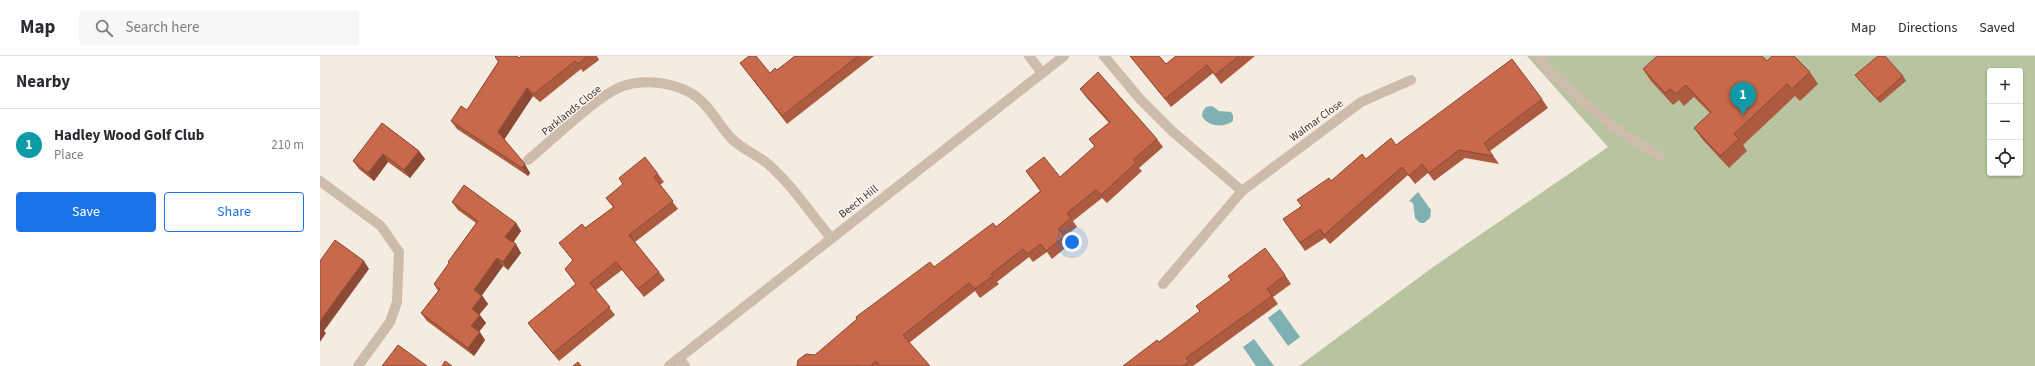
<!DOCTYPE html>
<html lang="en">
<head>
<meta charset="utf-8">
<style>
  :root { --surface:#fff; --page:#f7f7f7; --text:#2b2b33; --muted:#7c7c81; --line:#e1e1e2; --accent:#1a73e8 }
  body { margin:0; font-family:"Source Sans 3",sans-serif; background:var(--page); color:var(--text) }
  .controls { position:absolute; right:12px; top:12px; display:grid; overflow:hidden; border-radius:4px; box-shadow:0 1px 3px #0004 }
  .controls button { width:36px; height:36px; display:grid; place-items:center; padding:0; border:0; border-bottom:1px solid var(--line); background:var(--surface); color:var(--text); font:20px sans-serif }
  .you { position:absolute; left:752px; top:186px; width:14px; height:14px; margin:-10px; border:3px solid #fff; border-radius:50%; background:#1a73e8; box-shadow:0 0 0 6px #1a73e833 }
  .badge { display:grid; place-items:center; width:26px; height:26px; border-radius:50%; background:var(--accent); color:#fff; font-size:13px; font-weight:700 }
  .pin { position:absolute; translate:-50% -33px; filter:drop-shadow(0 1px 2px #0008) }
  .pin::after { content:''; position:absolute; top:21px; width:14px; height:12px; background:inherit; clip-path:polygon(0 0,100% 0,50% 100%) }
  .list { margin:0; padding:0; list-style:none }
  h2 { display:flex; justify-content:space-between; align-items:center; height:52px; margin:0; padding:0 16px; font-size:17px }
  h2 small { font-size:13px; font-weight:400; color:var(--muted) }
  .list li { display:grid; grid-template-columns:26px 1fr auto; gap:12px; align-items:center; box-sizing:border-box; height:72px; padding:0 16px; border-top:1px solid var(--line) }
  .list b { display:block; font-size:15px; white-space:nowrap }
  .list p { margin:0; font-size:13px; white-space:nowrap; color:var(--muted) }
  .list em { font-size:13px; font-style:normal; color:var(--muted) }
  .actions { display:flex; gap:8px; padding:12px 16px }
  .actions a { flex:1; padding:9px 0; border:1px solid var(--accent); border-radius:4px; text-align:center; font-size:14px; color:var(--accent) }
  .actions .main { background:var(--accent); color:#fff }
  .icon { flex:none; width:22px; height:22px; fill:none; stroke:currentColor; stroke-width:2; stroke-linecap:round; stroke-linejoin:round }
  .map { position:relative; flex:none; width:1715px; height:310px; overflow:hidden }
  header { display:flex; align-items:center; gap:24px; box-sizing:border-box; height:56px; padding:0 20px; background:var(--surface); border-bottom:1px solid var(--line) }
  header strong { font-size:19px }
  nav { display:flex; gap:22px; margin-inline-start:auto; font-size:14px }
  .search { width:280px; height:36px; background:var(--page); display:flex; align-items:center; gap:10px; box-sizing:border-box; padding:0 14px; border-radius:4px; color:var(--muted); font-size:15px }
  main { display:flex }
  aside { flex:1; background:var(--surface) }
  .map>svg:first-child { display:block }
  .green { fill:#b8c4a0; fill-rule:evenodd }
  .water { fill:#7fb0b2 }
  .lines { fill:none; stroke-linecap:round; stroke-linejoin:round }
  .minor { stroke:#cdbbac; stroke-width:10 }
  .wall { fill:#ac5a40 }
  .shaded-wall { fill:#8c4a34 }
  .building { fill:#c8694b; stroke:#8c4a34 }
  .labels { text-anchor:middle; stroke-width:3; stroke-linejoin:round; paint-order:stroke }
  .street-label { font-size:11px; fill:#3b302b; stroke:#fbf5ee }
</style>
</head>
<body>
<header>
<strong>Map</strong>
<div class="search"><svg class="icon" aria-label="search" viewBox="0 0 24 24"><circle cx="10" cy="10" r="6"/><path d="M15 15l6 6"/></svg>Search here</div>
<nav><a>Map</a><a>Directions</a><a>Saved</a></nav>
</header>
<main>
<aside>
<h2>Nearby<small></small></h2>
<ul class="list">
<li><span class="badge" style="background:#0f9aa8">1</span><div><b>Hadley Wood Golf Club</b><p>Place</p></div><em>210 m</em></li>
</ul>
<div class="actions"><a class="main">Save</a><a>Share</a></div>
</aside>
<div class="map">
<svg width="1715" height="310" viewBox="0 0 1715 310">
  <rect width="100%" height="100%" fill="#f4ebe1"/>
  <!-- green -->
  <path class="green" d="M 1207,0 L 1715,0 L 1715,310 L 979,310 L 1116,209 L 1288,91 ZM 1670,15 L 1700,15 L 1700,117 L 1670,117 Z"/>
  <!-- water -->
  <g class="water">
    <path d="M 892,50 L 899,55 L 911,56 L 913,59 L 913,65 C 904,72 888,71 882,60 L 883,55 L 886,51 Z"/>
    <polygon points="1098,136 1111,154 1110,162 1104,167 1100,167 1095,162 1093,147 1089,145"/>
    <polygon points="960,253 980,281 968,290 948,262"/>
    <polygon points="934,283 954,310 936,310 923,291"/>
  </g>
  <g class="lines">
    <!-- minor -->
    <g class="minor">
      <polyline points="709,0 722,17"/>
      <polyline points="784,0 820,43 852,75 922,135 1041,46 1091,24"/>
      <polyline points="1218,0 1228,14 1293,71 1341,101"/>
      <path d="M 208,104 C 230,86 279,38 303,30 C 325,23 354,26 374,39 C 391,50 399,71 413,84 C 424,94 437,99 448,108 C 472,129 491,158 511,182"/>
      <polyline points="0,125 61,170 79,196 77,246 70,266 38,310"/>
      <polyline points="843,228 922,135"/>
      <polyline points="359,302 365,310"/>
      <polyline points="349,310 744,0"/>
    </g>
  </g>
  <!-- wall -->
  <g class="wall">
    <polygon points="201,0 277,0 279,4 263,16 261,13 220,46 213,40 184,83 210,117 208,120 137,73 131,65 147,54 178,6 175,1 199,2"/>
    <polygon points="475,0 554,0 467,68 420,7 450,17 457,14"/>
    <polygon points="810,0 839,0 846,8 856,0 935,0 901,28 893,17 851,51"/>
    <polygon points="1447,5 1490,16 1498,28 1480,45 1475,40 1423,89 1427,95 1409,112 1383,84 1374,72 1390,57 1374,41 1364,50 1359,44 1353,49 1331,25 1323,13"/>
    <polygon points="1535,19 1583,20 1586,25 1560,47 1539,24"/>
    <polygon points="760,33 837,83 843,91 819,112 822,115 787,147 782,142 753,165 757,171 745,180 750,188 732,203 727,196 713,206 709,201 677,226 679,228 660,242 655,235 589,287 610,310 477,310 495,299 614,211 676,171 720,135 706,115 740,121 775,91 769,83 789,67 766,41"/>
    <polygon points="1222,43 1228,52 1170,95 1179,108 1145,102 1114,125 1108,117 1095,128 1088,119 1010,188 1005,182 985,195 963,163 982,150 1011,125 1076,89"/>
    <polygon points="62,67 99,95 105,103 90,122 68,106 54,125 39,113 33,105"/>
    <polygon points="338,118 344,126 340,129 358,153 315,186 339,216 345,224 324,241 302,214 276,234 295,259 239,305 214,275 208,267 256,228 245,213 253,205 239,187 265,172 293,151 286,142 303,129 299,122"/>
    <polygon points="132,146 196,167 201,175 193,187 201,197 188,214 183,210 162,239 168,248 159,259 166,267 159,276 165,284 154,300 107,265 101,257 118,235 114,228 129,208 128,206 156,167 138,154"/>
    <polygon points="965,219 971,228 953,241 958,248 873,310 803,310 839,286 880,256 876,250"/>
  </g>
  <!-- shaded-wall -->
  <g class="shaded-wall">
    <polygon points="207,32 213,40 184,84 178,76"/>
    <polygon points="99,95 105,103 90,122 84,114"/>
    <polygon points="63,98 68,106 54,125 48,117"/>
    <polygon points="205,108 210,117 208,120 202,112"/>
    <polygon points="196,167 201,175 191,189 185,181"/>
    <polygon points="196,188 201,197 188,214 183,206"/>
    <polygon points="177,202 183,210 160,242 154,234"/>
    <polygon points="44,205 49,213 4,275 6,277 0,286 0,265"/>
    <polygon points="162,240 168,248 157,261 152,253"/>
    <polygon points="160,259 166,267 157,278 151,270"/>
    <polygon points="160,276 165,284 154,300 148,292"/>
  </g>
  <!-- building -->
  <g class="building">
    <polygon points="176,0 197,0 199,2 201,0 268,0 258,8 255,5 214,38 207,32 178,76 205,108 202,112 131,65 141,50 147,54 179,5 175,1"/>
    <polygon points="429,0 436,0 450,17 455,12 457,14 475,0 538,0 462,60 420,7"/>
    <polygon points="810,0 839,0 846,8 856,0 919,0 895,19 887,9 845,43"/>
    <polygon points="1337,0 1442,0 1447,5 1452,0 1474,0 1490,16 1472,33 1467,28 1414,78 1419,83 1400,100 1374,72 1391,56 1366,29 1356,38 1350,33 1345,37 1323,13"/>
    <polygon points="1558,0 1565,0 1583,20 1557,43 1535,19"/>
    <polygon points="1192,3 1222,43 1164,87 1173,100 1139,94 1109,117 1102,108 1089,120 1082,111 1004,179 1000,173 980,187 963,163 982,150 977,144 1009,122 1011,125 1042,98 1046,103 1071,82 1076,89"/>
    <polygon points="778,16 837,83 813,104 816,107 781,139 776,134 747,157 751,162 738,173 745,180 726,195 721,188 707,198 703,193 671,218 673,220 655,233 649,227 583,279 610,310 560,310 556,305 550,310 538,310 538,309 537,310 477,310 478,304 486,298 495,299 537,263 536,261 610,206 614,211 673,167 676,171 721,135 706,115 724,101 740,121 775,90 769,83 790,66 760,33"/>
    <polygon points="62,67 99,95 84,114 63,98 48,117 33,105"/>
    <polygon points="325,101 338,118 334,121 353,145 309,179 339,216 318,233 296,206 270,227 290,251 233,297 208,267 256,228 245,213 253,204 239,187 262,168 265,172 294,151 286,142 303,128 299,122"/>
    <polygon points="144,129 196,167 185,181 196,188 183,206 177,202 154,234 162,240 152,253 160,259 151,270 160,276 148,292 101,257 120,233 114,228 129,207 128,206 158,165 132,146"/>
    <polygon points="15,184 44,205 0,265 0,205"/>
    <polygon points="945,192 965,219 947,233 952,240 866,302 869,306 863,310 803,310 837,284 839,286 880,255 876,250 911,224 908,220"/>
    <polygon points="78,289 107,310 62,310"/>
    <polygon points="125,305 132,310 122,310"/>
    <polygon points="258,306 261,310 253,310"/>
  </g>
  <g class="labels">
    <!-- street labels -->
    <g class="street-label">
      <text transform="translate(251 54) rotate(-39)" y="4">Parklands Close</text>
      <text transform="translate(996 64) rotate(-36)" y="4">Walmar Close</text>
      <text transform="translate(538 145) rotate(-38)" y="4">Beech Hill</text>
    </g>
  </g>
</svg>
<div class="controls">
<button>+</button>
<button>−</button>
<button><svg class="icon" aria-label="locate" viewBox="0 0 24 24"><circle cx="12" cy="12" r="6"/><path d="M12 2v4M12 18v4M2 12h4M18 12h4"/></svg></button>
</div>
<div class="you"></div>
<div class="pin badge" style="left:1423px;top:59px;background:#0f9aa8">1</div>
</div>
</main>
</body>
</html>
